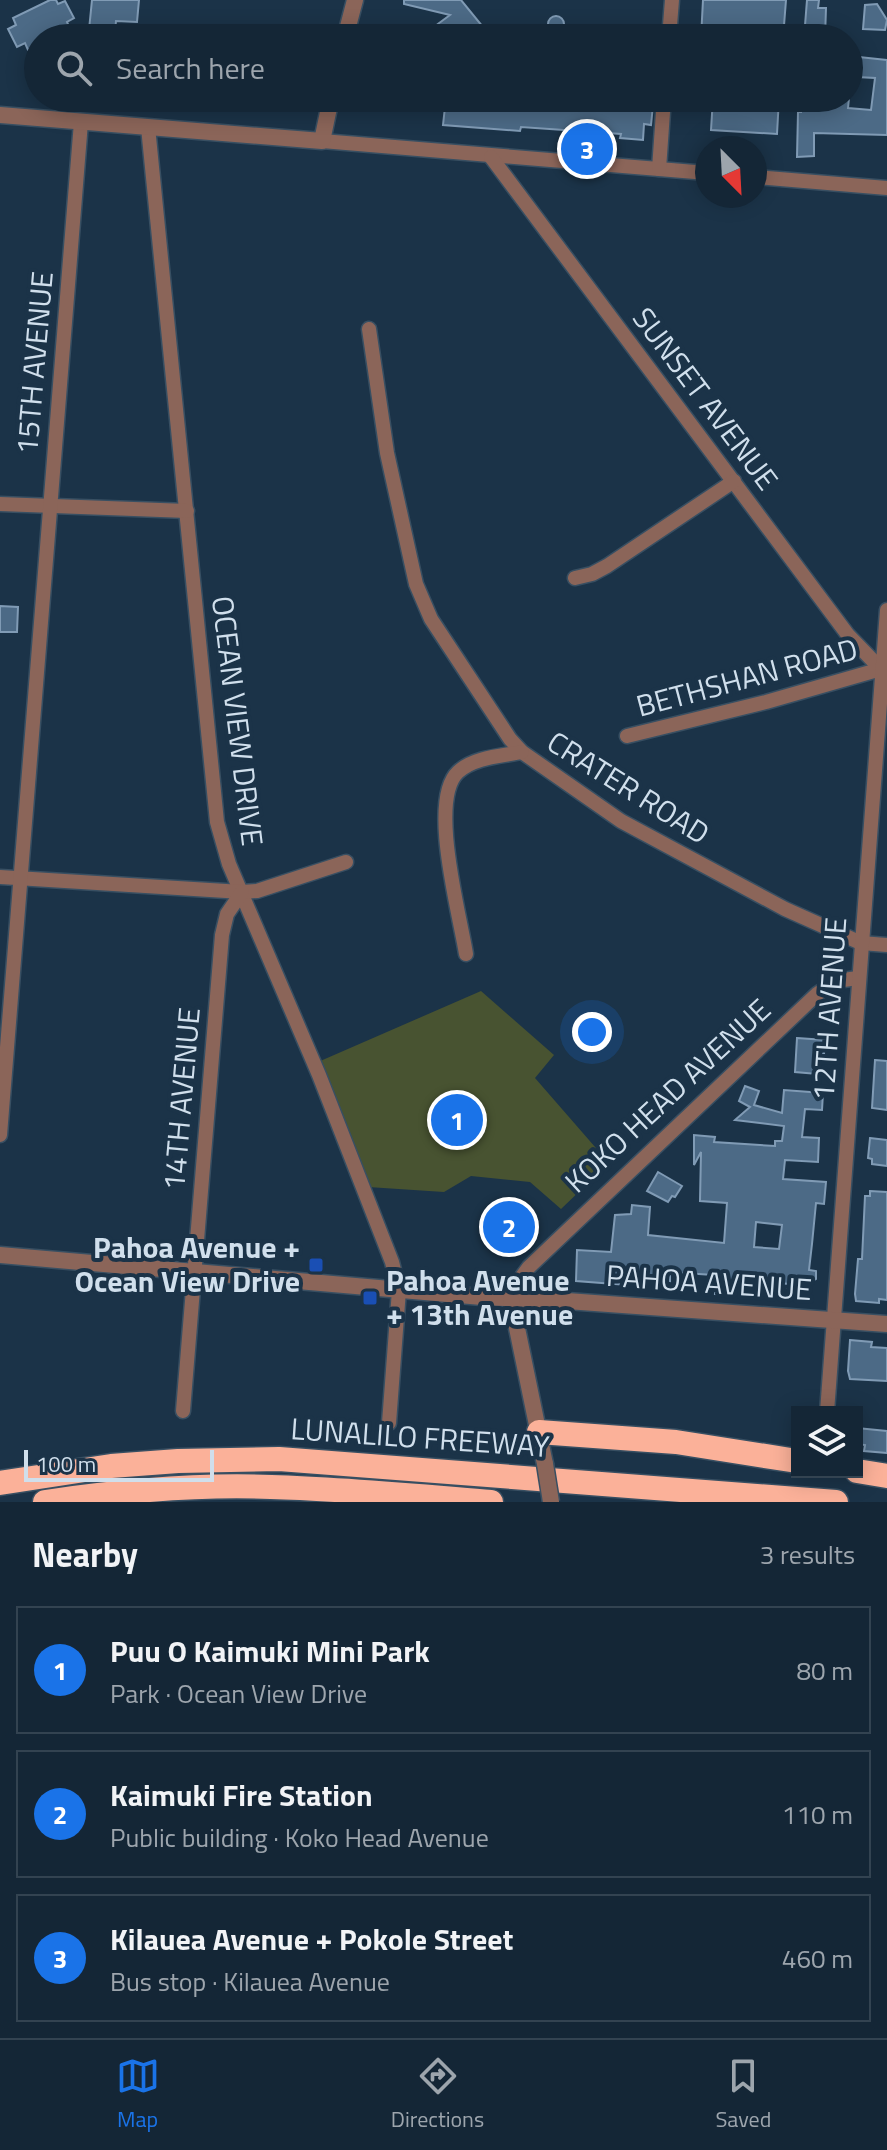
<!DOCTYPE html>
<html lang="en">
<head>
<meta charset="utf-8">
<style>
  :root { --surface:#142636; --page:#213242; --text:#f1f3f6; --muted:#9da5ad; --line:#334351; --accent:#1a73e8 }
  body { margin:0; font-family:"Titillium Web",sans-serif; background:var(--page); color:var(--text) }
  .controls { position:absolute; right:24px; bottom:24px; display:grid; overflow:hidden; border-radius:0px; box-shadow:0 4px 20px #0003 }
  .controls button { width:72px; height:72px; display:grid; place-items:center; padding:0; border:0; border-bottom:2px solid var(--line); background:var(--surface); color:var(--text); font:40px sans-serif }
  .compass { position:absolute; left:695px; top:136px; width:72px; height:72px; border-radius:50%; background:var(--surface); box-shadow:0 4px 20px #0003; rotate:156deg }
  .scale { position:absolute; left:24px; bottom:20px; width:190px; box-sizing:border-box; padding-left:8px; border:4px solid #d0dfec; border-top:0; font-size:22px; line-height:28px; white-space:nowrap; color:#d0dfec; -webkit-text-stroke:6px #1b3348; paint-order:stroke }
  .you { position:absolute; left:592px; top:1032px; width:28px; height:28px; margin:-20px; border:6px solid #fff; border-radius:50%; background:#1a73e8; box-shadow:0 0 0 12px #1a73e833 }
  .badge { display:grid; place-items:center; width:52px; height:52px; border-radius:50%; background:var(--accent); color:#fff; font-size:26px; font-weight:700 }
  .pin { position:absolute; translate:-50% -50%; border:4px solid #fff; box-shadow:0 2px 8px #0006 }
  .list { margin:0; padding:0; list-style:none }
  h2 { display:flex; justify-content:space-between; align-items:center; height:104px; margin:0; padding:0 32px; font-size:34px }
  h2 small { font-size:26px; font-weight:400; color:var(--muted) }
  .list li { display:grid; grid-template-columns:52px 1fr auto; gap:24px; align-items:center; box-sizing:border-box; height:128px; margin:0 16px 16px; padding:0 16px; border:2px solid var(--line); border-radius:0px }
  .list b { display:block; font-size:30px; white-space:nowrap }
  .list p { margin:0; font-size:26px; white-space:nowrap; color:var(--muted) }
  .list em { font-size:26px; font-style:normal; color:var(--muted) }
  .icon { flex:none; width:44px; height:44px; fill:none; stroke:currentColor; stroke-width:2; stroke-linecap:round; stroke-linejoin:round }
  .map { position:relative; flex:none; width:887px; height:1502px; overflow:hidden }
  .search { position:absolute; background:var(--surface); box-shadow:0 4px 20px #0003; left:24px; right:24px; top:24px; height:88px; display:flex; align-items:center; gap:20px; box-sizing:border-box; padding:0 28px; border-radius:44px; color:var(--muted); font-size:30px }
  .sheet { height:536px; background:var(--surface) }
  nav { display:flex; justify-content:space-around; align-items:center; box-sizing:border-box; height:112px; border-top:2px solid var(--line); background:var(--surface); font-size:22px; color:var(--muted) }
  nav a { display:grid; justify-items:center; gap:4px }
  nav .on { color:var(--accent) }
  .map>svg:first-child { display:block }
  .green { fill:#485331 }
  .building { fill:#4c6a86; stroke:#809bb5; stroke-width:2; fill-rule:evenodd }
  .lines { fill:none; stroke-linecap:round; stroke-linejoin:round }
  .minor-casing { stroke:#384f62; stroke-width:17 }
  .tertiary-casing { stroke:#384f62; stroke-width:19 }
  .motorway-casing { stroke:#384f62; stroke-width:27 }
  .minor { stroke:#8b6559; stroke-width:14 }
  .tertiary { stroke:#8b6559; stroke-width:16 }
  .motorway { stroke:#fbb199; stroke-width:24 }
  .tertiary-bridge-casing { stroke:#384f62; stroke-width:19; stroke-linecap:butt }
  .tertiary-bridge { stroke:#8b6559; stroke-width:16 }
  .transit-dot { fill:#1a4fb4; stroke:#1b3348; stroke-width:3 }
  .labels { text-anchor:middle; stroke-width:8; stroke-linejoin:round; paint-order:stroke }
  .street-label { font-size:30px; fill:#d0dfec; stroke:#1b3348 }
  .poi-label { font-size:30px; font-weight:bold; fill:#d0dfec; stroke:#1b3348; text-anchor:end }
</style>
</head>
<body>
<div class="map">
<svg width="887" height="1502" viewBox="0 0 887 1502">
  <rect width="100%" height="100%" fill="#1b3348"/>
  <!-- green -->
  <polygon class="green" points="481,991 554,1055 535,1078 609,1163 561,1209 530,1182 471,1176 444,1192 368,1187 318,1062"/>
  <!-- building -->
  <g class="building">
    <polygon points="50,0 56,0 58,4 65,1 74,18 67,22 70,29 52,38 38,38 38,45 28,50 25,43 17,47 8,29 16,25 13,18"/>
    <polygon points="92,0 139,0 137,22 116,21 115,32 108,32 108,38 96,38 96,31 89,30"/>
    <polygon points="404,0 461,0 492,38 419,38 450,15 404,4"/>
    <polygon points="703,0 786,0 783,38 701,38"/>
    <polygon points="807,0 819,0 818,8 826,8 825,38 804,38"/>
    <polygon points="877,4 887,20 885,30 863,29 865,5"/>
    <circle cx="556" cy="24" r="8"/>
    <polygon points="859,57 887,60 887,135 814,133 814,156 797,157 798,112 801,112 801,98 849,98 848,108 871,110 875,78 857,77"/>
    <polygon points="446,98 634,98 633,102 640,102 640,104 653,105 651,125 644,124 643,140 620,138 621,134 521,127 520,131 443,125"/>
    <polygon points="713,98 779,98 777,134 711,130"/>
    <polygon points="0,606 18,607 17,632 0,632"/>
    <polygon points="797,1038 825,1040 824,1054 818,1054 817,1074 795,1072"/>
    <polygon points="875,1060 887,1061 887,1110 872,1108"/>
    <path d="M 745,1086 L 759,1091 L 754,1105 L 782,1113 L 784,1090 L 823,1093 L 822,1110 L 805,1109 L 802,1137 L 819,1138 L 818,1162 L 785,1160 L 783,1179 L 826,1182 L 824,1204 L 816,1203 L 812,1244 L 809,1270 L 816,1271 L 816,1279 L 805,1285 L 804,1289 L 788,1288 L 789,1284 L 779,1283 L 779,1278 L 759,1277 L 758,1283 L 737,1281 L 735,1295 L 715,1294 L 716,1280 L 713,1280 L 713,1275 L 670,1272 L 670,1281 L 644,1276 L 643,1281 L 627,1280 L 627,1285 L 576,1281 L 577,1250 L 611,1252 L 615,1215 L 631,1214 L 632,1205 L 650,1207 L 648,1235 L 724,1243 L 727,1203 L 700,1201 L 701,1152 L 694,1165 L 694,1135 L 715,1137 L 714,1142 L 775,1146 L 775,1141 L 782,1141 L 784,1126 L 735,1120 L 750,1107 L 739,1101 ZM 756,1222 L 782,1225 L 779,1249 L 754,1247 Z"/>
    <polygon points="870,1138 887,1140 887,1166 872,1164 872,1159 868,1158"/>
    <polygon points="658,1172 682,1186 675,1197 672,1196 668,1202 647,1191"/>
    <polygon points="870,1191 887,1192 887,1300 879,1299 879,1303 856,1301 855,1294 858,1259 862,1259 865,1196 870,1196"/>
    <polygon points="850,1340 872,1342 871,1347 887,1348 887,1381 850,1379 848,1371"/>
    <polygon points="857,1428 887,1431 887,1453 864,1451 865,1445 857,1444"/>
  </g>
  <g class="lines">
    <!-- minor casing -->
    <g class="minor-casing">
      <g id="minor">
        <polyline points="669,38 672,0"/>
        <polyline points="148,127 217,822 229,864 319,1075 392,1262 399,1290 389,1423"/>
        <polyline points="322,141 707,173"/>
        <polyline points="491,157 848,635 881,669 766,702 627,736"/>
        <polyline points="659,169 664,98"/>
        <polyline points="755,177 887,188"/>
        <polyline points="369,329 387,453 416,584 431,619 510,739 522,752 621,821 785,909 861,943 887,945"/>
        <polyline points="0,504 187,511"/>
        <polyline points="575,578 592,574 607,566 734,481"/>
        <polyline points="0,877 242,892 257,891 346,862"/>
        <path d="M 466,954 C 460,915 428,800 458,772 C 474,757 502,756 522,752"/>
        <polyline points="0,1135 81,122"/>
        <polyline points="511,1299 515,1286 529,1267 817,994 836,981 858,978"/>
        <polyline points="183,1411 222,935 227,914 242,892"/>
        <polyline points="827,1412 887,610"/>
      </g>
    </g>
    <!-- tertiary casing -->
    <g class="tertiary-casing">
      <g id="tertiary">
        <polyline points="345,38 355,0"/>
        <polyline points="0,115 322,141 331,98"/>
        <polyline points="0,1255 482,1297 553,1300 887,1324"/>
        <polyline points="511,1299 545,1464"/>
      </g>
    </g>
    <!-- motorway casing -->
    <g class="motorway-casing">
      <g id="motorway">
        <polyline points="539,1432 676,1442 797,1461"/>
        <polyline points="857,1471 887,1476"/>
        <polyline points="0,1483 111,1466 178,1461 279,1459 836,1502"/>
        <path d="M 45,1502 C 120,1491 196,1484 271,1487 C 345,1489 418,1496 491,1502"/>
      </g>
    </g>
    <!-- minor -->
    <use href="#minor" class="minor"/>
    <!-- tertiary -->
    <use href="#tertiary" class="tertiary"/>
    <!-- motorway -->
    <use href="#motorway" class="motorway"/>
    <!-- tertiary-bridge casing -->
    <g class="tertiary-bridge-casing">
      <polyline id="tertiary-bridge" points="545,1464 551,1502"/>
    </g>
    <!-- tertiary-bridge -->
    <use href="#tertiary-bridge" class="tertiary-bridge"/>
  </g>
  <!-- markers -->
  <g class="transit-dot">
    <rect x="308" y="1257" width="16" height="16" rx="4"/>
    <rect x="362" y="1290" width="16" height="16" rx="4"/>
  </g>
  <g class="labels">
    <!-- street labels -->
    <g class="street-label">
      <text transform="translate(35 363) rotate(-85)" y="10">15TH AVENUE</text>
      <text transform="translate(705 399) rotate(53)" y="10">SUNSET AVENUE</text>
      <text transform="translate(747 678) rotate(-15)" y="10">BETHSHAN ROAD</text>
      <text transform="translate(237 721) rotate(83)" y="10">OCEAN VIEW DRIVE</text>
      <text transform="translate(628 788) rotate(32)" y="10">CRATER ROAD</text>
      <text transform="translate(830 1009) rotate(-86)" y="10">12TH AVENUE</text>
      <text transform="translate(668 1096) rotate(-43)" y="10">KOKO HEAD AVENUE</text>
      <text transform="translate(182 1099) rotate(-85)" y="10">14TH AVENUE</text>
      <text transform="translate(709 1283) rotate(4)" y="10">PAHOA AVENUE</text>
      <text transform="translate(420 1438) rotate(4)" y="10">LUNALILO FREEWAY</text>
    </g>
    <!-- poi labels -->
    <g class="poi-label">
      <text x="300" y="1258">Pahoa Avenue +<tspan x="300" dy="34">Ocean View Drive</tspan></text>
      <text x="386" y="1291" text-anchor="start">Pahoa Avenue<tspan x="386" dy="34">+ 13th Avenue</tspan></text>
    </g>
  </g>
</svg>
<div class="controls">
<button><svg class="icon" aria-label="layers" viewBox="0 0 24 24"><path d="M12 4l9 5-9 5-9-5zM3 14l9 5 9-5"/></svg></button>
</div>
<svg class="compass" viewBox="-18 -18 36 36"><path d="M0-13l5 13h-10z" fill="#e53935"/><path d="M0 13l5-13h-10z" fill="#9da5ad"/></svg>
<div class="scale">100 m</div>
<div class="you"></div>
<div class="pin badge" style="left:457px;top:1120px">1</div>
<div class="pin badge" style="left:509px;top:1227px">2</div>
<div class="pin badge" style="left:587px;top:149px">3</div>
<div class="search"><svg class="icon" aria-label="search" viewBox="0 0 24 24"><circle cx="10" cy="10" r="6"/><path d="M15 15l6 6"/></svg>Search here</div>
</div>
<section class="sheet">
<h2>Nearby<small>3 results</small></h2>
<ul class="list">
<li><span class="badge">1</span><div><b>Puu O Kaimuki Mini Park</b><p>Park · Ocean View Drive</p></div><em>80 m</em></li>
<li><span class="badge">2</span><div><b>Kaimuki Fire Station</b><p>Public building · Koko Head Avenue</p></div><em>110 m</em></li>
<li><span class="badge">3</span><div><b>Kilauea Avenue + Pokole Street</b><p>Bus stop · Kilauea Avenue</p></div><em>460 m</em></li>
</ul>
</section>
<nav>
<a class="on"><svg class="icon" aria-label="map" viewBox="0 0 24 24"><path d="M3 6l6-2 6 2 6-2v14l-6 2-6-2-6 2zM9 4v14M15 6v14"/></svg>Map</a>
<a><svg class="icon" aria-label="directions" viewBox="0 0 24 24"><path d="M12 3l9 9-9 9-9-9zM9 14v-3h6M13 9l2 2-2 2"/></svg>Directions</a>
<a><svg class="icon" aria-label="saved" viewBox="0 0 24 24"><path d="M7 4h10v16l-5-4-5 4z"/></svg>Saved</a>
</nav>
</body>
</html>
